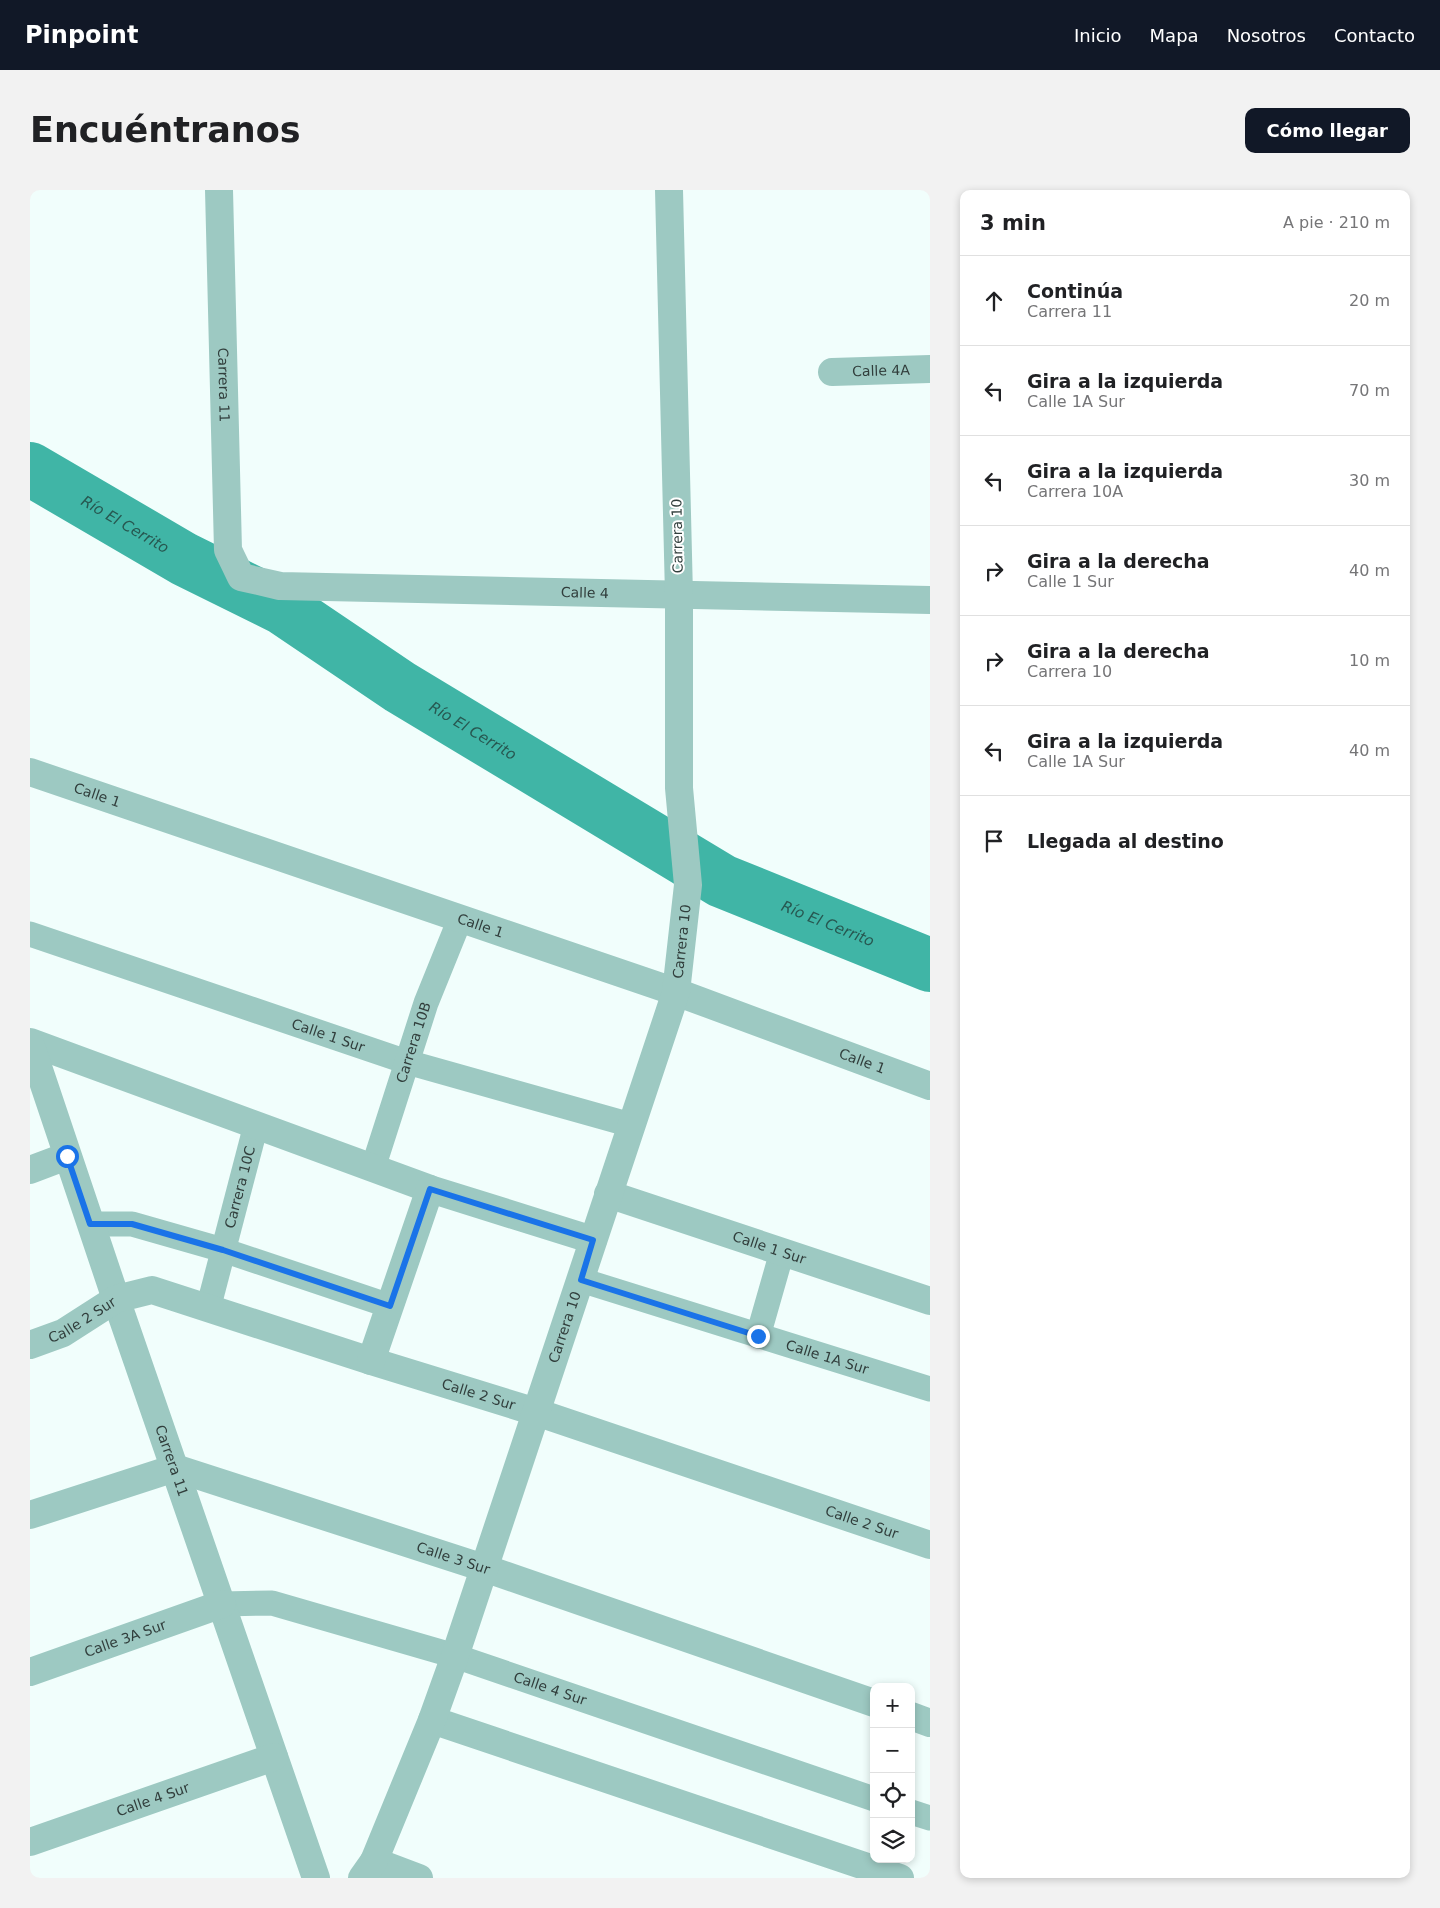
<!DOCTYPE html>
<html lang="es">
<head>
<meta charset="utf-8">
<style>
  :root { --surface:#fff; --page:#f2f2f2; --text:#202124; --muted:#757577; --line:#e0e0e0; --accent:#111827 }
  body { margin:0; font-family:"DejaVu Sans",sans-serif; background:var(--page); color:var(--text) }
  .controls { position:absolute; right:15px; bottom:15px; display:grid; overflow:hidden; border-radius:10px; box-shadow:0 2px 8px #0003 }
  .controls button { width:45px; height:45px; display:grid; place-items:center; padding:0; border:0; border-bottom:1px solid var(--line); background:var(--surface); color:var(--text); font:25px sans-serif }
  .stop { position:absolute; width:15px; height:15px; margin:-11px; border:4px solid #1a73e8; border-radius:50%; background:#fff }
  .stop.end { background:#1a73e8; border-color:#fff; box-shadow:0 1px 5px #0008 }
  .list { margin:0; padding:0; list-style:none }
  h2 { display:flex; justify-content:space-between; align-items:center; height:65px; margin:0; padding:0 20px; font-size:21px }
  h2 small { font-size:16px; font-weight:400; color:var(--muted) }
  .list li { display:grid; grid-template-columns:32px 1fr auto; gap:15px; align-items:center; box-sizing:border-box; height:90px; padding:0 20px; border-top:1px solid var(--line) }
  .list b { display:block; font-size:19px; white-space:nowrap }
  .list p { margin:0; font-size:16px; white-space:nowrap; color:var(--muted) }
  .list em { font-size:16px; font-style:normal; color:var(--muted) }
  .icon { flex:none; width:28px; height:28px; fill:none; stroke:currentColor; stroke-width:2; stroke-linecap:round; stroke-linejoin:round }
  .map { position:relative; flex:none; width:900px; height:1688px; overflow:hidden; border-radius:10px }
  header { display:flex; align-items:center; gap:30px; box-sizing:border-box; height:70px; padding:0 25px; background:var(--accent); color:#fff }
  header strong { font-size:24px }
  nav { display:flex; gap:28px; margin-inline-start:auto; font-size:18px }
  .intro { display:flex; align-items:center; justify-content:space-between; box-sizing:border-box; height:120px; padding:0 30px }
  h1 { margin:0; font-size:35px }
  .button { padding:12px 22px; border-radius:10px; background:var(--accent); color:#fff; font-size:18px; font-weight:700 }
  main { display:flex; gap:30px; padding:0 30px }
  aside { flex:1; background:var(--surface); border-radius:10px; box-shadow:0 2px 8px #0003 }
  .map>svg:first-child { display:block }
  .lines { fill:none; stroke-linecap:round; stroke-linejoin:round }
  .river { stroke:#40b5a6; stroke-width:54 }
  .pedestrian { stroke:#9dc9c2; stroke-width:25 }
  .minor { stroke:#9dc9c2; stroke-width:28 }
  .route { stroke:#1a73e8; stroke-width:6 }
  .labels { text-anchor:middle; stroke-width:4; stroke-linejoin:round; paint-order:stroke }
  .street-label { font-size:14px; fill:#313e3c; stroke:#fff }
  .water-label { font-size:15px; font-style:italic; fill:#275851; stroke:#fff }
</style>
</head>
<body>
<header>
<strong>Pinpoint</strong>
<nav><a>Inicio</a><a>Mapa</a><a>Nosotros</a><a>Contacto</a></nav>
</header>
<div class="intro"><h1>Encuéntranos</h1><a class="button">Cómo llegar</a></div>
<main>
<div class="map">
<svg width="900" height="1688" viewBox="0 0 900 1688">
  <rect width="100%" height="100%" fill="#f1fefc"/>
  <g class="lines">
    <!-- river -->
    <path class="river" id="s1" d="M 0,279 L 154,369 L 253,418 L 370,497 L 692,691 L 900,775"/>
    <!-- pedestrian -->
    <g class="pedestrian">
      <path id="s2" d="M 0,744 L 377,872 L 601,935"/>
      <path id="s3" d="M 343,978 L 396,813 L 430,729"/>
      <polyline points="60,1034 102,1034 193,1060 360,1116"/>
      <path id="s4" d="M 551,1090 L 900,1199"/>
      <path id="s5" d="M 178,1119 L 226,935"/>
      <polyline points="728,1146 752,1062"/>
      <path id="s6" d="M 192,1414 L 242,1413 L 425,1466 L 844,1609"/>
      <polyline points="881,1622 900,1628"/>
    </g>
    <!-- minor -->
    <g class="minor">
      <path id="s7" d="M 189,0 L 198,360 L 211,387 L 250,396 L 900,410"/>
      <path id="s8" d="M 802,182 L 900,179"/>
      <path id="s9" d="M 0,582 L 646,802 L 900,896"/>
      <polyline points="0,852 400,999 563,1050"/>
      <path id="s10" d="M 0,853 L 86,1109 L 286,1688"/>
      <polyline points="0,980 37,966"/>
      <path id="s11" d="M 578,1004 L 900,1111"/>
      <path id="s12" d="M 0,1155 L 33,1143 L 86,1109 L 122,1100 L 341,1171 L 506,1222 L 900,1355"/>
      <polyline points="341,1171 400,999"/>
      <path id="s13" d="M 0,1325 L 145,1278 L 454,1378 L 844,1513"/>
      <path id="s14" d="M 0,1482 L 192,1414"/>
      <polyline points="881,1526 900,1533"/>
      <polyline points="402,1530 870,1688"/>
      <path id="s15" d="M 0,1652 L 244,1567"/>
      <polyline points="344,1671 389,1688"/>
      <path id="s16" d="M 332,1688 L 344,1671 L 402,1530 L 425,1466 L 646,802 L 658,695 L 649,598 L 649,405 L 639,0"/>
    </g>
  </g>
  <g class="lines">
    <!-- route -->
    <polyline class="route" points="37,966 60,1034 102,1034 193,1060 360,1116 400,999 563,1050 551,1090 728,1146"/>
  </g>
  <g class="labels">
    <!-- street labels -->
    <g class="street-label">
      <text dy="5" stroke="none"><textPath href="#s8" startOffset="49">Calle 4A</textPath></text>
      <text dy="5" stroke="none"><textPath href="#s7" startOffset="195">Carrera 11</textPath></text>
      <text transform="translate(647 346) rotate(-91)" y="5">Carrera 10</text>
      <text dy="5" stroke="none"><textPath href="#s7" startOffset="735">Calle 4</textPath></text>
      <text dy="5" stroke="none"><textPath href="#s9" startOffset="71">Calle 1</textPath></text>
      <text dy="5" stroke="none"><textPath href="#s9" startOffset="476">Calle 1</textPath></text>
      <text dy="5" stroke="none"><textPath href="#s16" startOffset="992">Carrera 10</textPath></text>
      <text dy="5" stroke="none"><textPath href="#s2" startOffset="315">Calle 1 Sur</textPath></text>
      <text dy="5" stroke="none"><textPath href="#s3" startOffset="132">Carrera 10B</textPath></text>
      <text dy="5" stroke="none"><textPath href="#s9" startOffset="881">Calle 1</textPath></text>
      <text dy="5" stroke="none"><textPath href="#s5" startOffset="126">Carrera 10C</textPath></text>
      <text dy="5" stroke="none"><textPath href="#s11" startOffset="170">Calle 1 Sur</textPath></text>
      <text dy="5" stroke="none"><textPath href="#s12" startOffset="58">Calle 2 Sur</textPath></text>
      <text dy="5" stroke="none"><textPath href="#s16" startOffset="588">Carrera 10</textPath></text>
      <text dy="5" stroke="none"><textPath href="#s4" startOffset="258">Calle 1A Sur</textPath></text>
      <text dy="5" stroke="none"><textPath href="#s12" startOffset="478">Calle 2 Sur</textPath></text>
      <text dy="5" stroke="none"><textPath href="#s10" startOffset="441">Carrera 11</textPath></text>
      <text dy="5" stroke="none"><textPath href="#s12" startOffset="882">Calle 2 Sur</textPath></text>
      <text dy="5" stroke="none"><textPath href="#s13" startOffset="445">Calle 3 Sur</textPath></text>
      <text dy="5" stroke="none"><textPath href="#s14" startOffset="101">Calle 3A Sur</textPath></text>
      <text dy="5" stroke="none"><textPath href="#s6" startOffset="341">Calle 4 Sur</textPath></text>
      <text dy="5" stroke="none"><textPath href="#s15" startOffset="130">Calle 4 Sur</textPath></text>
    </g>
    <!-- water labels -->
    <g class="water-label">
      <text dy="5" stroke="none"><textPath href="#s1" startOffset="110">Río El Cerrito</textPath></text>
      <text dy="5" stroke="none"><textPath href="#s1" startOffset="515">Río El Cerrito</textPath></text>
      <text dy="5" stroke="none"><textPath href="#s1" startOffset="920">Río El Cerrito</textPath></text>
    </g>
  </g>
</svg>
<div class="controls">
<button>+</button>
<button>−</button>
<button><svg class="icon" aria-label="locate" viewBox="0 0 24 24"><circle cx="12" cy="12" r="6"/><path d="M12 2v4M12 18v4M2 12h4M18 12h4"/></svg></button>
<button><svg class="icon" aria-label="layers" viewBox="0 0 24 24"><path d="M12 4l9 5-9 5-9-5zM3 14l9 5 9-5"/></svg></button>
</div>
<div class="stop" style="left:37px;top:966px"></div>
<div class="stop end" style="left:728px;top:1146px"></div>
</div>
<aside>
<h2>3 min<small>A pie · 210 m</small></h2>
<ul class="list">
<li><svg class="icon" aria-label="ahead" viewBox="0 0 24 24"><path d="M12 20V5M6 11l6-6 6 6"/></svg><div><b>Continúa</b><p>Carrera 11</p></div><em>20 m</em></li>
<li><svg class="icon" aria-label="left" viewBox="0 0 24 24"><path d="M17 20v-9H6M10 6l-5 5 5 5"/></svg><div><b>Gira a la izquierda</b><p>Calle 1A Sur</p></div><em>70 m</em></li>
<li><svg class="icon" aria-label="left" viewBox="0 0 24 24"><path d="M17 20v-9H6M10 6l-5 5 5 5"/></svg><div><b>Gira a la izquierda</b><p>Carrera 10A</p></div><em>30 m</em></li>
<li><svg class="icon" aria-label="right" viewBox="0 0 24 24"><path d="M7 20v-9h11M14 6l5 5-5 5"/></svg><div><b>Gira a la derecha</b><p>Calle 1 Sur</p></div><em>40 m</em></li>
<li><svg class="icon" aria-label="right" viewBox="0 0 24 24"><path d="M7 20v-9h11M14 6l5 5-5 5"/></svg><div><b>Gira a la derecha</b><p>Carrera 10</p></div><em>10 m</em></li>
<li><svg class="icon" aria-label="left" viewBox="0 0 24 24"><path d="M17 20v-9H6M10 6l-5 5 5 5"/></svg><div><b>Gira a la izquierda</b><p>Calle 1A Sur</p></div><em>40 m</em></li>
<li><svg class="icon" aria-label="arrive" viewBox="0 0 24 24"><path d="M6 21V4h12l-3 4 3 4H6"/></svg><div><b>Llegada al destino</b></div></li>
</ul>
</aside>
</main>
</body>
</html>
